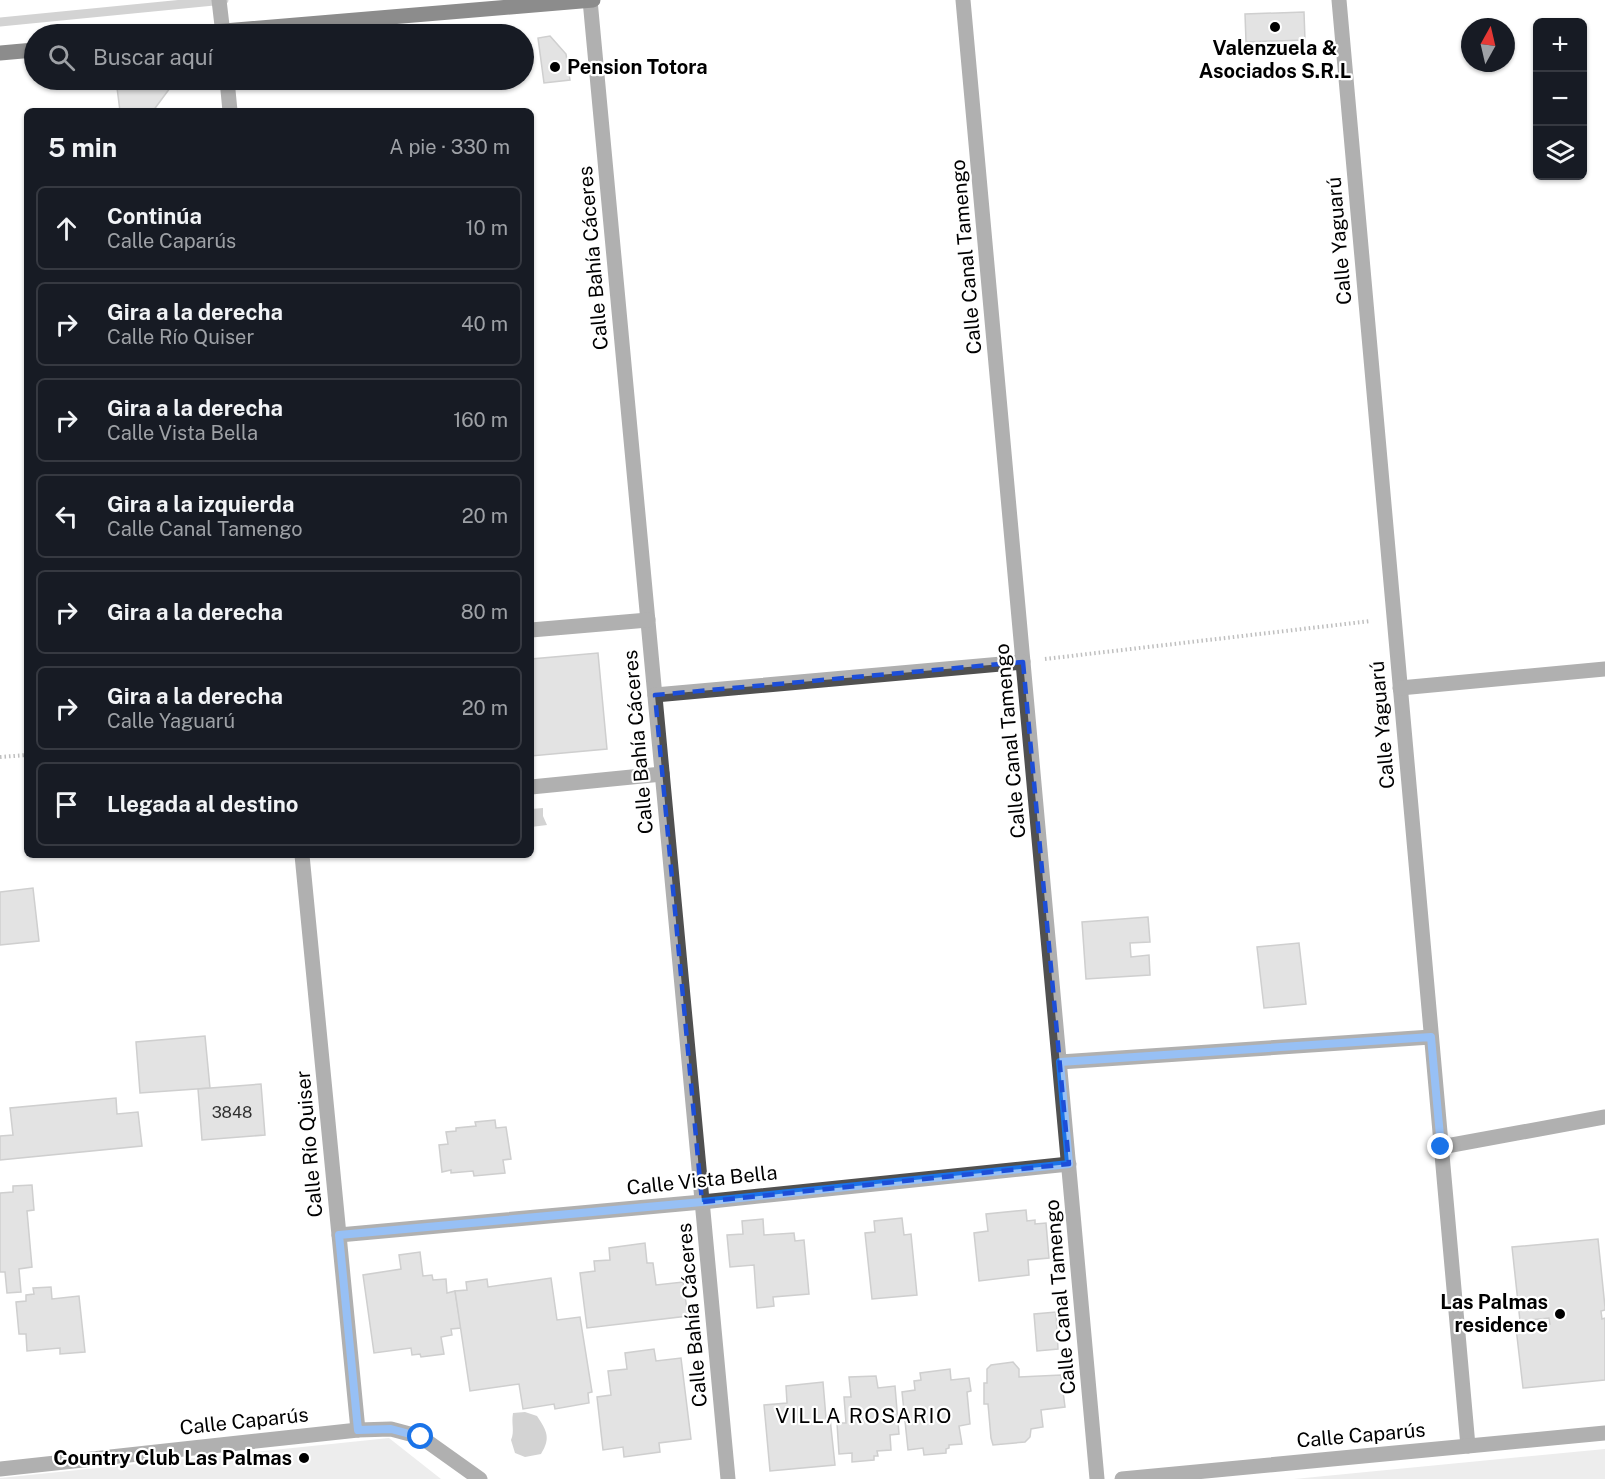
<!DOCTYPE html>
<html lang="es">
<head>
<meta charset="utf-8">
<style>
  :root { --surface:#171b24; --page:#20242c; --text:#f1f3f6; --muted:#9ea1a6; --line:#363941 }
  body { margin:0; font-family:"Public Sans",sans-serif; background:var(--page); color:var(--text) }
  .controls { position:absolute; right:18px; top:18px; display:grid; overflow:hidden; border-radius:9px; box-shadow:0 2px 4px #0004 }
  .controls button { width:54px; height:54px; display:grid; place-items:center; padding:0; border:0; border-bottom:2px solid var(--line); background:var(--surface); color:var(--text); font:30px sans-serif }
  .compass { position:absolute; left:1461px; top:18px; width:54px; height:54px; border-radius:50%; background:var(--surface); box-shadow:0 2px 4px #0004; rotate:8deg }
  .stop { position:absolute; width:18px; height:18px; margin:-14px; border:4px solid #1a73e8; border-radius:50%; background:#fff }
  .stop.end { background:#1a73e8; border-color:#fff; box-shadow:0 2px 6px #0008 }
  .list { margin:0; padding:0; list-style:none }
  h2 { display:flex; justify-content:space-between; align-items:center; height:78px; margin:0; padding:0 24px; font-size:26px }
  h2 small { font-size:20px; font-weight:400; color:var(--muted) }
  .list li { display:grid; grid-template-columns:39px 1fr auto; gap:18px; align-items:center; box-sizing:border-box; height:84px; margin:0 12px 12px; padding:0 12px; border:2px solid var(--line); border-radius:9px }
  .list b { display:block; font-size:22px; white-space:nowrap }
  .list p { margin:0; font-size:20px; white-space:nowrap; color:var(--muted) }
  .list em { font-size:20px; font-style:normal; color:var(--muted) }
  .icon { flex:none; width:33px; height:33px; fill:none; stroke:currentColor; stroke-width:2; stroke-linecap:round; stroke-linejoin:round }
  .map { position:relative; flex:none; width:1605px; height:1479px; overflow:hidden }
  .search { position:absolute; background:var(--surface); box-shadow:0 2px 4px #0004; left:24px; top:24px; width:510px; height:66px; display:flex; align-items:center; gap:15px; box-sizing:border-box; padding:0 21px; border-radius:33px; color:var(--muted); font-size:22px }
  .panel { position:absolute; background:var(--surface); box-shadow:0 2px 4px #0004; left:24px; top:108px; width:510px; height:750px; border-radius:9px }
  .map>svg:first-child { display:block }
  .green { fill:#d7d7d7 }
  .water { fill:#9e9e9e }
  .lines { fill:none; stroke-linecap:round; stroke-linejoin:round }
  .stream { stroke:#9e9e9e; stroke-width:9 }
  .building { fill:#c0c0c0; stroke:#949494; stroke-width:1.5 }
  .path { stroke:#727272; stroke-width:4; stroke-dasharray:1.5 3; stroke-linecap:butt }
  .minor { stroke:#505050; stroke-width:15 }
  .major { stroke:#000; stroke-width:15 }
  .route { stroke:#1a73e8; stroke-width:8 }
  .marked { fill:none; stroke:#1d4ed8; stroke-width:4.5; stroke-dasharray:12 8; stroke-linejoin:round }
  .poi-dot { fill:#000; stroke:#fff; stroke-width:2 }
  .labels { text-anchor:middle; stroke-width:4.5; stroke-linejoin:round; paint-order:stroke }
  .number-label { font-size:16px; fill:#303030 }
  .poi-label { font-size:20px; font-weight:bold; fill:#000; stroke:#fff; text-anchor:end }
  .street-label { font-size:20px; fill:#000; stroke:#fff }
  .neighbourhood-label { font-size:21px; letter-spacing:1.5px; fill:#000; stroke:#fff }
</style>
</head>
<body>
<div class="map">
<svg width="1605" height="1479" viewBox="0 0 1605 1479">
  <rect width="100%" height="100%" fill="#fff"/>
  <!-- green -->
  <g class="green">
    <polygon points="389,1438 441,1479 0,1479 0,1478"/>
    <polygon points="1605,1449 1605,1479 1294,1479"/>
  </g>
  <!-- water -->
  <g class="water">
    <polygon points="543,808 543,816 547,825 531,827 531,809"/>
    <path d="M 525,1412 L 537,1416 C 547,1431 551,1438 541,1454 L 525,1457 L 515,1453 L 511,1440 C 515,1431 511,1424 513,1413 Z"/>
  </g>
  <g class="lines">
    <!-- stream -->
    <polyline class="stream" points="0,22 224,0"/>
  </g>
  <!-- building -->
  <g class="building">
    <polygon points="1304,12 1305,40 1246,42 1245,14"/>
    <polygon points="550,36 566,54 570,80 544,83 538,38"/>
    <polygon points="116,80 169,80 170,88 153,111 120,111"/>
    <polygon points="598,653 607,749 531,756 531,659"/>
    <polygon points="33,888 39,941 0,945 0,892"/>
    <polygon points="1148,917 1150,942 1130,943 1131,957 1149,955 1150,975 1086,979 1082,922"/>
    <polygon points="1299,943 1306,1004 1264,1008 1257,947"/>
    <polygon points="205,1036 210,1088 140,1093 136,1042"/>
    <polygon points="261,1084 265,1135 202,1140 198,1089"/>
    <polygon points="116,1098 117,1114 138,1112 142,1146 0,1160 0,1136 13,1135 10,1108"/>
    <polygon points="495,1120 496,1128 506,1127 511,1159 503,1160 505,1173 474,1176 473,1171 451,1173 451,1170 442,1172 439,1145 448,1144 446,1132 456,1131 456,1128 476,1126 475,1122"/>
    <polygon points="32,1185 34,1210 27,1211 32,1267 19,1269 21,1292 7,1293 5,1272 0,1272 0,1193 13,1192 13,1186"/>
    <polygon points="1026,1210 1027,1221 1035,1220 1035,1224 1046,1223 1049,1258 1028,1260 1029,1275 979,1281 974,1233 988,1231 986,1214"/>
    <polygon points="902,1218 904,1235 911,1234 917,1295 872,1299 865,1233 875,1232 874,1221"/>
    <polygon points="763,1219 764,1235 794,1233 795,1241 804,1240 809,1294 773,1297 774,1306 757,1308 754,1265 730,1267 727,1235 743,1234 742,1221"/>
    <polygon points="1598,1239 1605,1307 1605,1310 1601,1311 1602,1319 1605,1318 1605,1380 1523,1388 1516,1328 1550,1324 1549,1318 1520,1321 1512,1247"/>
    <polygon points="645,1243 647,1263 653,1263 656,1285 683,1282 688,1316 587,1328 580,1273 595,1271 594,1261 610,1260 609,1248"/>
    <polygon points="420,1252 423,1276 432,1275 433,1280 446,1279 447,1293 455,1291 461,1328 451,1329 452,1335 441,1337 444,1354 421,1357 420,1354 412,1355 411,1348 374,1353 363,1275 401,1269 399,1255"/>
    <polygon points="551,1278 557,1320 580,1317 592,1392 588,1393 589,1403 555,1409 554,1404 523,1409 519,1384 470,1391 455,1291 467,1290 466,1282 487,1279 488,1287"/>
    <polygon points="51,1287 52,1299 79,1296 85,1352 60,1354 60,1348 27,1351 26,1334 19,1334 16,1302 26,1301 26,1295 34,1294 33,1288"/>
    <polygon points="1056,1312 1058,1349 1037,1351 1034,1314"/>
    <polygon points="654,1349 656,1361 681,1358 691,1439 659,1443 660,1452 624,1457 623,1447 603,1450 597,1397 611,1395 608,1371 627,1369 625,1353"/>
    <polygon points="1013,1362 1019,1369 1019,1377 1061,1375 1065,1407 1041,1410 1043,1427 1031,1429 1030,1437 1025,1442 993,1445 991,1438 988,1404 984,1404 984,1383 987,1383 987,1369 991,1365"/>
    <polygon points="950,1369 951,1380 969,1378 971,1391 967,1392 970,1424 959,1426 962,1444 949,1445 949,1448 946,1449 946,1453 924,1455 923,1448 908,1450 902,1392 915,1390 914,1381 921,1380 920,1373"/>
    <polygon points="876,1376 878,1388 895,1386 899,1434 890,1435 891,1450 877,1451 878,1456 874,1456 874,1460 852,1462 852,1453 839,1454 837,1423 846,1423 844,1397 851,1397 849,1377"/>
    <polygon points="823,1382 826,1418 830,1418 835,1465 770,1471 764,1405 787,1403 786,1386"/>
  </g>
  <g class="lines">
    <!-- path -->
    <g class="path">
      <polyline points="1045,659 1371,621"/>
      <polyline points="0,757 27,755"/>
    </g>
    <!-- minor -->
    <g class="minor">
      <polyline points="219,0 223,34"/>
      <polyline points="590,0 728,1479"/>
      <polyline points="963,0 1097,1479"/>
      <polyline points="1339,0 1468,1446"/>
      <polyline points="227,80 230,111"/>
      <polyline points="531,630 648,620"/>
      <polyline points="1400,688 1605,669"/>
      <polyline points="655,695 1023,662"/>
      <polyline points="531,787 662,774"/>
      <polyline points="302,855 358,1430"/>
      <polyline points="1060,1062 1431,1037"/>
      <polyline points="1441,1147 1605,1117"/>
      <polyline points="339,1235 702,1202 1069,1164"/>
      <polyline points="0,1469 358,1430 391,1429 421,1437 480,1479"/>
      <polyline points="1122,1479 1605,1433"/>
    </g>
    <!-- major -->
    <g class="major">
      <polyline points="189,34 593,0"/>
      <polyline points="0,53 34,50"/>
    </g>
  </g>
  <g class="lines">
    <!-- route -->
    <polyline class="route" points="421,1437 391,1429 358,1430 339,1235 702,1202 1069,1164 1060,1062 1431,1037 1441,1147"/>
  </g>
  <!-- marked area -->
  <path d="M0 0H1605V1479H0ZM 1023,662 L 1069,1164 L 702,1202 L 655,695 Z" fill="#fff" fill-opacity=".55" fill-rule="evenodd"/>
  <path class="marked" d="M 1023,662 L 1069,1164 L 702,1202 L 655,695 Z"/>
  <!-- markers -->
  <g class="poi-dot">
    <circle cx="1275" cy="27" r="6"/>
    <circle cx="555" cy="67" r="6"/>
    <circle cx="1560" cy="1314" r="6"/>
    <circle cx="304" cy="1458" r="6"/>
  </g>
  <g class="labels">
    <!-- number labels -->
    <g class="number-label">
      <text x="232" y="1118">3848</text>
    </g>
    <!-- poi labels -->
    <g class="poi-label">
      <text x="1275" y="55" text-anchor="middle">Valenzuela &amp;<tspan x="1275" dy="23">Asociados S.R.L</tspan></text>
      <text x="567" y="74" text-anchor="start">Pension Totora</text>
      <text x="1548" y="1309">Las Palmas<tspan x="1548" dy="23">residence</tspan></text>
      <text x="292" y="1465">Country Club Las Palmas</text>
    </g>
    <!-- street labels -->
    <g class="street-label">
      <text transform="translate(1339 241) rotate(-95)" y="7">Calle Yaguarú</text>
      <text transform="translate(966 257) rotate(-95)" y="7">Calle Canal Tamengo</text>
      <text transform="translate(593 258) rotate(-95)" y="7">Calle Bahía Cáceres</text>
      <text transform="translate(1382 725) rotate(-95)" y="7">Calle Yaguarú</text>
      <text transform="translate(1010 741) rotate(-95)" y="7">Calle Canal Tamengo</text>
      <text transform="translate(638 742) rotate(-95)" y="7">Calle Bahía Cáceres</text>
      <text transform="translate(309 1144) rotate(-95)" y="7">Calle Río Quiser</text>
      <text transform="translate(702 1180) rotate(-6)" y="7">Calle Vista Bella</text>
      <text transform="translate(1060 1297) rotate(-95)" y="7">Calle Canal Tamengo</text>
      <text transform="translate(692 1315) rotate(-95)" y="7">Calle Bahía Cáceres</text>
      <text transform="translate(244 1421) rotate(-6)" y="7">Calle Caparús</text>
      <text transform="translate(1361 1435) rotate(-5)" y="7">Calle Caparús</text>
    </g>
    <!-- neighbourhood labels -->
    <g class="neighbourhood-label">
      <text x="864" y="1423">VILLA ROSARIO</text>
    </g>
  </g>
</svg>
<div class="controls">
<button>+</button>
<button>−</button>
<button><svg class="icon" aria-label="layers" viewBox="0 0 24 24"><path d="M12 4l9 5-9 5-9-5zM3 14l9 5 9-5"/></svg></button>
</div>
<svg class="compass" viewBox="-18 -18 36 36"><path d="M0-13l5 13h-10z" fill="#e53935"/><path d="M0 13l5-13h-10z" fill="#9ea1a6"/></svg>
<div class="stop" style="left:421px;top:1437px"></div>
<div class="stop end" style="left:1441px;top:1147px"></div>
<div class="search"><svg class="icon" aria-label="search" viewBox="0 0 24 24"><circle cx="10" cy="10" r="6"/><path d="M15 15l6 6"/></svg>Buscar aquí</div>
<section class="panel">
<h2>5 min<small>A pie · 330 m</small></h2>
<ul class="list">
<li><svg class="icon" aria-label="ahead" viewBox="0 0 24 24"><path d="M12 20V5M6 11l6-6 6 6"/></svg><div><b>Continúa</b><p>Calle Caparús</p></div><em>10 m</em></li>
<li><svg class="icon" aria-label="right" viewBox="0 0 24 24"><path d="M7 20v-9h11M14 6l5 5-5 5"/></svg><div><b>Gira a la derecha</b><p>Calle Río Quiser</p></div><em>40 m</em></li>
<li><svg class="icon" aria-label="right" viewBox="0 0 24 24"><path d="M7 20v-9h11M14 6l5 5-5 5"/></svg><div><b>Gira a la derecha</b><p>Calle Vista Bella</p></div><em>160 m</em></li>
<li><svg class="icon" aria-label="left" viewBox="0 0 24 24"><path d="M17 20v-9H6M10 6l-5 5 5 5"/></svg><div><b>Gira a la izquierda</b><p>Calle Canal Tamengo</p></div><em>20 m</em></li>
<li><svg class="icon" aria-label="right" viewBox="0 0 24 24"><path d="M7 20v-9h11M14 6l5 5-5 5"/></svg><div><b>Gira a la derecha</b></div><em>80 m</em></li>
<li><svg class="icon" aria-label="right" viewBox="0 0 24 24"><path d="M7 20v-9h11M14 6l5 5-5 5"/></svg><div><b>Gira a la derecha</b><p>Calle Yaguarú</p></div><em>20 m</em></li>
<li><svg class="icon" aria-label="arrive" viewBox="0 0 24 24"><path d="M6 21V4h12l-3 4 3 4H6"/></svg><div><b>Llegada al destino</b></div></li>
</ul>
</section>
</div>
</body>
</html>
